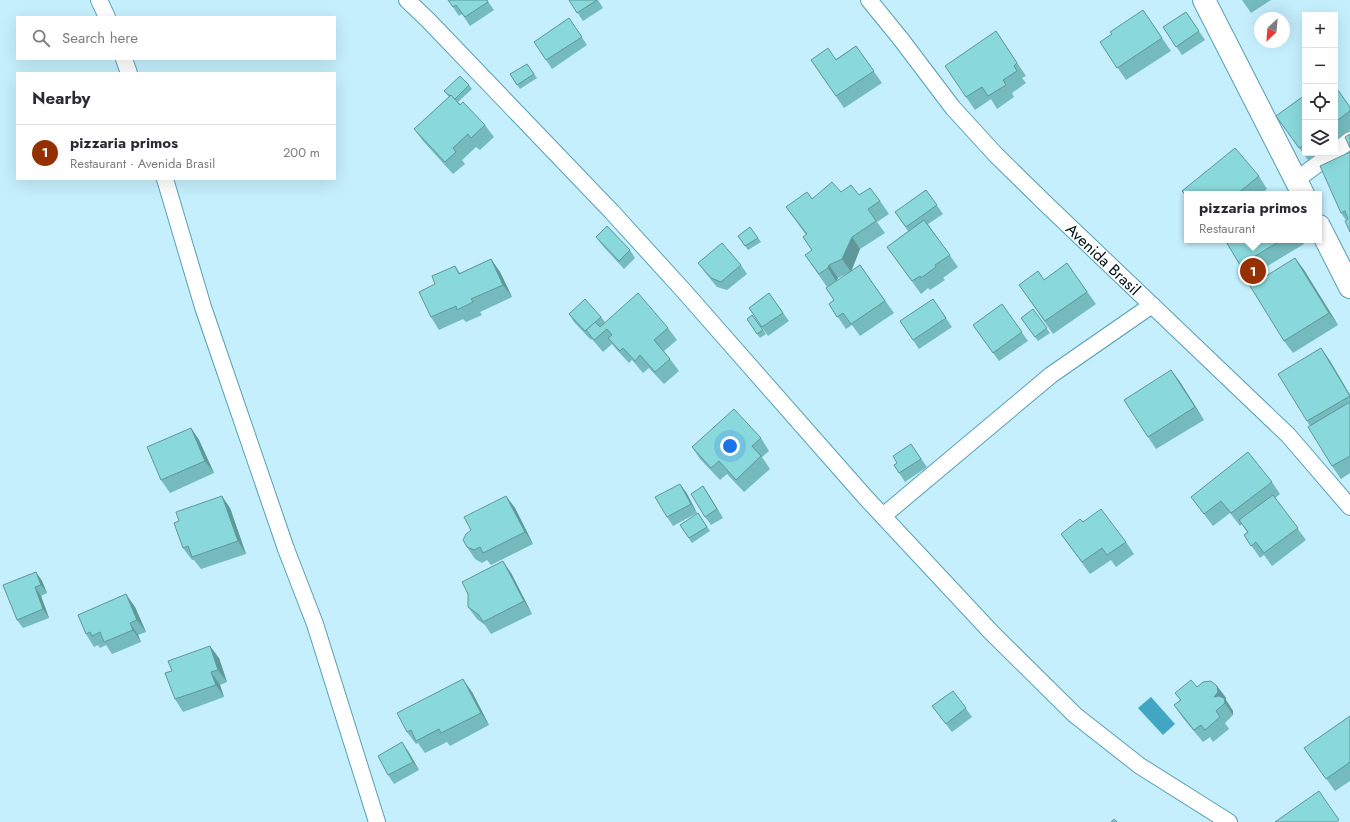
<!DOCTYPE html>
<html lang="en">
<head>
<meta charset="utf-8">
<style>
  :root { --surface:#fff; --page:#f7f7f7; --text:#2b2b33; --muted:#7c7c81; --line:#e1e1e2; --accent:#953000 }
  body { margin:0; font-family:Jost,sans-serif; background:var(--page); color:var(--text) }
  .controls { position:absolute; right:12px; top:12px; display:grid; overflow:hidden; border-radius:0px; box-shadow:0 4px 16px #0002 }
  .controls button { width:36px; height:36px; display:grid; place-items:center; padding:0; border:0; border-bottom:1px solid var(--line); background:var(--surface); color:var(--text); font:20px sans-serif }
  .compass { position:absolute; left:1254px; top:12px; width:36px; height:36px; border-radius:50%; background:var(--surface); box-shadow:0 4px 16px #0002; rotate:206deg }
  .you { position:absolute; left:730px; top:446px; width:14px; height:14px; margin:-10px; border:3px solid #fff; border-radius:50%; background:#1a73e8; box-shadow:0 0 0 6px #1a73e833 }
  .badge { display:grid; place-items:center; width:26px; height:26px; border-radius:50%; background:var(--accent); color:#fff; font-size:13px; font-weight:700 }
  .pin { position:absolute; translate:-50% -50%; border:2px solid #fff; box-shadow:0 1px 4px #0006 }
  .popup { position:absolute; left:1184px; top:191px; width:138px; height:52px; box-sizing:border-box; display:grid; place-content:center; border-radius:0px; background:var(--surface); filter:drop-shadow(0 1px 3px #0005); font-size:13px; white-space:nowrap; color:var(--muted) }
  .popup b { font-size:15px; color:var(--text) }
  .popup::after { content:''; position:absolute; left:50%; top:100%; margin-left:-8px; border:8px solid transparent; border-top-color:var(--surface) }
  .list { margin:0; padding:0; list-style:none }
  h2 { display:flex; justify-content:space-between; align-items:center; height:52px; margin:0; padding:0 16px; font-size:17px }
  h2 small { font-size:13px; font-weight:400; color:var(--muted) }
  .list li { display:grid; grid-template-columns:26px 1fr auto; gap:12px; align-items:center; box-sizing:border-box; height:56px; padding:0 16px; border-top:1px solid var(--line) }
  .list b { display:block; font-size:15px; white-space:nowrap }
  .list p { margin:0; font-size:13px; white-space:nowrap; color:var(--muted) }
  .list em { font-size:13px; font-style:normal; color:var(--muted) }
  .icon { flex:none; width:22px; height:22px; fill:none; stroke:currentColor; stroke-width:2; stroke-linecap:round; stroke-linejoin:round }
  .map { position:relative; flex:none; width:1350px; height:822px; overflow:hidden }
  .search { position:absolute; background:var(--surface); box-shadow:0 4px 16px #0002; left:16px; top:16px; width:320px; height:44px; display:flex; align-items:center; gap:10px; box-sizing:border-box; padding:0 14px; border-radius:0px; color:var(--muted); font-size:15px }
  .panel { position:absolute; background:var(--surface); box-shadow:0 4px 16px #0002; left:16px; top:72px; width:320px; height:108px; border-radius:0px }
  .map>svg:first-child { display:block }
  .water { fill:#40a6c3 }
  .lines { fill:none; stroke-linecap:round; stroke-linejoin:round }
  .minor-casing { stroke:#579fb5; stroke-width:18 }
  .secondary-casing { stroke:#579fb5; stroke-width:24 }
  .minor { stroke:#fff; stroke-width:16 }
  .secondary { stroke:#fff; stroke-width:22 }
  .wall { fill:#75babd }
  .shaded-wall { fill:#5f979a }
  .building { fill:#88d8dc; stroke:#5f979a }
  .labels { text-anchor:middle; stroke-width:4; stroke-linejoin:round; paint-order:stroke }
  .street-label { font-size:16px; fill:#001016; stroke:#c5effd }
</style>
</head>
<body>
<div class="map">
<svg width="1350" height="822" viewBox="0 0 1350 822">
  <rect width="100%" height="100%" fill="#c5effd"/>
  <!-- water -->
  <polygon class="water" points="1151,697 1175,724 1163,735 1138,708"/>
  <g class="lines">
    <!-- minor casing -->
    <g class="minor-casing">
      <g id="minor">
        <polyline points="99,0 107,17"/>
        <polyline points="407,0 428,20 612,212 683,290 866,498 992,633 1075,715 1140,766 1229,822"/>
        <path id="s1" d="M 869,0 L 900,38 L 953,108 L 996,155 L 1047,205 L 1288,435 L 1350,507"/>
        <polyline points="124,59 129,73"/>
        <polyline points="1335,152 1350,140"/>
        <polyline points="165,179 203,307 286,549 315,624 377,822"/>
        <polyline points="1296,180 1333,153"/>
        <polyline points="883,516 1051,375 1152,305"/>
      </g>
    </g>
    <!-- secondary casing -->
    <g class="secondary-casing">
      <g id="secondary">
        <polyline points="1204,0 1303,194"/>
        <polyline points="1319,226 1350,287"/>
      </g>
    </g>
    <!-- minor -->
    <use href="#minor" class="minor"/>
    <!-- secondary -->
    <use href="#secondary" class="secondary"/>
  </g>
  <!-- wall -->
  <g class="wall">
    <polygon points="448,0 487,0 494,10 470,26 462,14 459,16"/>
    <polygon points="569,0 598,0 603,8 583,21"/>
    <polygon points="1242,0 1271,0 1251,13"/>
    <polygon points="1143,10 1171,51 1126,80 1100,42 1112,34"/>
    <polygon points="1186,12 1205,40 1182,55 1163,27"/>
    <polygon points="569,18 587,45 552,69 534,42"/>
    <polygon points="996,31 1026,76 1022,78 1026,83 1012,93 1014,97 997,109 991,99 975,110 966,97"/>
    <polygon points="856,46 882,83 844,108 811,60 836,59"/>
    <polygon points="527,64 537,78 520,89 510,74"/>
    <polygon points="469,85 472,89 458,102 485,125 494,137 480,150 476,147 462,160 465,164 453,174 423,141 414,129 449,97 444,91"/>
    <polygon points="1335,86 1350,107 1350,130 1335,141"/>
    <polygon points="1305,95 1305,153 1318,153 1308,160 1276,116"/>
    <polygon points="1350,152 1350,232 1346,220 1341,213"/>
    <polygon points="1259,176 1267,189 1261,194 1187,194 1187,198 1182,191"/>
    <polygon points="926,190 943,214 928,224 958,267 943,278 945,280 930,290 928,288 921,294 887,247 908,231 895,212"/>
    <polygon points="859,195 880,201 889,214 877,222 885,233 860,249 851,271 860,265 894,313 860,336 852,325 846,329 829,304 834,300 848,273 838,278 836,281 827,287 805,255 812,251 803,237 806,235 786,207 812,199"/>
    <polygon points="750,227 761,242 748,250 738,236"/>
    <polygon points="596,237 630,250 635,258 624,269 602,245"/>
    <polygon points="1225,240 1302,240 1304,244 1249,277 1240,265"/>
    <polygon points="1295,258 1304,270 1338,325 1293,353 1284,341"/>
    <polygon points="491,259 500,272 512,297 480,312 482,315 466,322 463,319 439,330 431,317 435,284 455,266 460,273"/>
    <polygon points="698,263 741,265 747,274 727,290 717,287 704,271"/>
    <polygon points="1067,263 1096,304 1053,334 1019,285 1044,280"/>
    <polygon points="769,293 789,321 768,336 749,308"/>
    <polygon points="933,299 952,327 919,349 900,321"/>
    <polygon points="1002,304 1028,341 999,361 973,325"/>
    <polygon points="1033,309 1050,333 1038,341 1021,318"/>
    <polygon points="569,314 601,317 605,322 668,328 677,340 664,351 679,371 664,384 649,368 643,373 632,360 629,363 617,350 612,344 603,352 592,339 591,340 574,322"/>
    <polygon points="752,315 766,334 760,338 747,319"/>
    <polygon points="1321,348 1330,361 1350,395 1350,473 1341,479 1332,466 1310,426 1307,421"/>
    <polygon points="1171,370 1180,382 1204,420 1156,449 1148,437"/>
    <polygon points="191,428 199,440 214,473 170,493 161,480"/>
    <polygon points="761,438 769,451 762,457 770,469 744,492 727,474 720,480 700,459 692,447"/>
    <polygon points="911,444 927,467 905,482 894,465 897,463"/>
    <polygon points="1272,482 1280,494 1275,498 1306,540 1272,566 1264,555 1260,558 1244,535 1247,532 1242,524 1240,526 1230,513 1213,526 1191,497"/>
    <polygon points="703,486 723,518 711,525 705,517"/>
    <polygon points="686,492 697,513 673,526 667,517"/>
    <polygon points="506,496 515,508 533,544 491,565 487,560 482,563 475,559 467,547 471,530"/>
    <polygon points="230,508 246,554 201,569 194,560 192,560 183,548"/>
    <polygon points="698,513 710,531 692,543 680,525"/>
    <polygon points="1083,522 1126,542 1134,554 1116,567 1111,560 1090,574 1061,534"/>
    <polygon points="36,572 42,581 47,593 41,596 49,618 23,628 17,620"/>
    <polygon points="511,573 532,614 491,634 485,625 477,619 468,607"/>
    <polygon points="135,607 146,632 138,635 141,642 112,654 106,645 100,648 98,645 94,647 86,634"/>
    <polygon points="219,658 227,682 220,685 224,697 183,712 175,699"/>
    <polygon points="1217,686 1226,698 1226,700 1233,711 1233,715 1225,723 1229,729 1213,742 1210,737 1203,742 1183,718 1174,705 1180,700 1175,693 1197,687"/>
    <polygon points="953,691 972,717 952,732 932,706"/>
    <polygon points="472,692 489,725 450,746 447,742 425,753 418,743 416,744 407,732"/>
    <polygon points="1350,716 1350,781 1335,791 1304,748"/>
    <polygon points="408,751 419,770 394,784 388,775"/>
  </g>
  <!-- shaded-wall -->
  <g class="shaded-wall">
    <polygon points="852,237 860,249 851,272 842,259"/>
    <polygon points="1295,258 1304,270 1338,325 1329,313"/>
    <polygon points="491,259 500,272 512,297 503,285"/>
    <polygon points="829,265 838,278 836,281 828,268"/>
    <polygon points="1321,348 1330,361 1350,395 1350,397"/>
    <polygon points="1171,370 1180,382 1204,420 1195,407"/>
    <polygon points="191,428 199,440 214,473 205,461"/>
    <polygon points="680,484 686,492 697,513 691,504"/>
    <polygon points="703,486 709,495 723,518 717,509"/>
    <polygon points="222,496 230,508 246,554 238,541"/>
    <polygon points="506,496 515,508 533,544 525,532"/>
    <polygon points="503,561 511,573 532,614 524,601"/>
    <polygon points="36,572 42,581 47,593 41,585"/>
    <polygon points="35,587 41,596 49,618 43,609"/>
    <polygon points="126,594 135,607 146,632 137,620"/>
    <polygon points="130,623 138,635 141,642 133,630"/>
    <polygon points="210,646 219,658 227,682 218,670"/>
    <polygon points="211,672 220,685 224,697 216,685"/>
    <polygon points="463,679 472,692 489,725 481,713"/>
    <polygon points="1217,686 1226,698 1226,700 1233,711 1233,715 1225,703 1214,697"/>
    <polygon points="402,742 408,751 419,770 413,762"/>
  </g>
  <!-- building -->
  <g class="building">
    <polygon points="448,0 487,0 488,2 465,17 456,5 453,7"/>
    <polygon points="569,0 597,0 577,13"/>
    <polygon points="1143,10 1162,38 1117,68 1100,42 1112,34 1110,32"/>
    <polygon points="1186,12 1199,31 1176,47 1163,27"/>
    <polygon points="569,18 582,37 546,60 534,42"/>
    <polygon points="996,31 1017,63 1014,66 1017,71 1003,80 1006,85 988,96 982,87 966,97 945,66"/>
    <polygon points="856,46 874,71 836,96 811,60 828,48 836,60"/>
    <polygon points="527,64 534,74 517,85 510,74"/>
    <polygon points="460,76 469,85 455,99 451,95 450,96 444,91"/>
    <polygon points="1335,86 1350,107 1350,111 1335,122"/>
    <polygon points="451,95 460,105 463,102 485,125 471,138 468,134 453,148 456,152 445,162 414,129"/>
    <polygon points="1305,95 1305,144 1299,148 1276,116"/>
    <polygon points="1350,134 1350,148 1345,137"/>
    <polygon points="1235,148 1259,176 1237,194 1187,194 1187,197 1182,191"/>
    <polygon points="1350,152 1350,232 1345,221 1348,219 1345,211 1341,213 1320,166"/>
    <polygon points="832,182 841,192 851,185 859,195 870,188 880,201 868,209 876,221 852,237 842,259 829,265 828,268 819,274 805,255 812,250 803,237 807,234 786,207 807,192 812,199"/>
    <polygon points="926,190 937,205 906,227 895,212"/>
    <polygon points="924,220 950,255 935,265 936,267 921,278 920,276 912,281 887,247"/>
    <polygon points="607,226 630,250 619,261 596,237"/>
    <polygon points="750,227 758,238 745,246 738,236"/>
    <polygon points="1225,240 1282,240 1240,265"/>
    <polygon points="722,243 741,265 721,282 711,278 698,263"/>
    <polygon points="1295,258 1329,313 1284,341 1250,286"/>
    <polygon points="491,259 503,285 471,299 473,302 457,310 456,306 431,317 419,292 435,284 432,276 455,266 459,274"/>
    <polygon points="1067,263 1087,292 1045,321 1019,285 1038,271 1044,280"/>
    <polygon points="860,265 885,301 851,324 843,313 837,317 829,304 834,300 826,288"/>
    <polygon points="638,293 668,328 654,340 670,359 655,372 640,355 635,361 623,348 620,351 608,338 612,335 607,329 594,340 586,330 595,322 600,327"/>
    <polygon points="769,293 783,313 762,327 749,308"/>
    <polygon points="585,299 601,317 585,331 569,314"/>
    <polygon points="933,299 946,318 913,340 900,321"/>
    <polygon points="1002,304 1022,332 993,353 973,325"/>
    <polygon points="1033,309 1047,328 1035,337 1021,318"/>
    <polygon points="752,315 763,330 757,334 747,319"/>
    <polygon points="1321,348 1350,396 1307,421 1278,374"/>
    <polygon points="1171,370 1195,407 1148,437 1124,400"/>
    <polygon points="1350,402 1350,456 1332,466 1308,427"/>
    <polygon points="734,409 761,438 752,446 761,456 736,480 719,461 711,468 692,447"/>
    <polygon points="191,428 205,461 161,480 147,447"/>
    <polygon points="911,444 921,459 899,473 894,465 897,463 893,456"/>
    <polygon points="1248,452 1272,482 1231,513 1221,501 1204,514 1191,497"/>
    <polygon points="680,484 691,504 667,517 655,497"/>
    <polygon points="703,486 717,509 705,517 691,494"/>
    <polygon points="1273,495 1298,528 1264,553 1256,542 1251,546 1244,535 1248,532 1239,520"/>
    <polygon points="222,496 238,541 192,557 188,546 183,548 174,523 179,521 176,512"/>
    <polygon points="506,496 525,532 483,553 480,547 474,550 467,547 463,540 466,534 471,530 464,517"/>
    <polygon points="1101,509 1126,542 1107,555 1102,548 1082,562 1061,534 1080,519 1083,522"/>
    <polygon points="698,513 707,527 689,538 680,525"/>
    <polygon points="503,561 524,601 483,622 479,615 468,607 468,594 462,582"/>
    <polygon points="36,572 41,585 35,587 43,609 17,620 3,585"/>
    <polygon points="126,594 137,620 130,623 133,630 104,642 100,632 92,636 90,632 86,634 78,615"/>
    <polygon points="210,646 218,670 211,672 216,685 175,699 165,673 172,671 168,661"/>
    <polygon points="463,679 481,713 441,733 439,729 416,741 411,730 407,732 397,713"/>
    <polygon points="1191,680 1197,687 1203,682 1211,681 1217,686 1218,692 1214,697 1219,696 1224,698 1225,703 1216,711 1220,717 1205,730 1201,725 1194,730 1174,705 1181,700 1175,693"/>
    <polygon points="953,691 966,708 946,724 932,706"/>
    <polygon points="1350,716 1350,762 1326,779 1304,748"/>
    <polygon points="402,742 413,762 388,775 378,756"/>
    <polygon points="1319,791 1339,820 1336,822 1275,822"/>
    <polygon points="1114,819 1117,822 1111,822"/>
  </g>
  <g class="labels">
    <!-- street labels -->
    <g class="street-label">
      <text dy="6" stroke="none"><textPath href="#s1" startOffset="350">Avenida Brasil</textPath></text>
    </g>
  </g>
</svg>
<div class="controls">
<button>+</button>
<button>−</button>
<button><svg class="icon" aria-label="locate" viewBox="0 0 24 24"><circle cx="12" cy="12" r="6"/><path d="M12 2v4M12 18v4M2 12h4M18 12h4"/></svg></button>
<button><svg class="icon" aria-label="layers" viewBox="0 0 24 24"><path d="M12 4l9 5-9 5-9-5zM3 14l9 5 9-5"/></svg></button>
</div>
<svg class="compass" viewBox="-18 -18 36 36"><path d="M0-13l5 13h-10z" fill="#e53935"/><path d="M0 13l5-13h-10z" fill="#7c7c81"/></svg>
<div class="you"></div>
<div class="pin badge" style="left:1253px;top:271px">1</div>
<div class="popup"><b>pizzaria primos</b>Restaurant</div>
<div class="search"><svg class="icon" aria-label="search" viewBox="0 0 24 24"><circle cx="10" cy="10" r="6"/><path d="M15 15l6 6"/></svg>Search here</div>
<section class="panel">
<h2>Nearby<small></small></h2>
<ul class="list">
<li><span class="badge">1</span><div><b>pizzaria primos</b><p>Restaurant · Avenida Brasil</p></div><em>200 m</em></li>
</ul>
</section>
</div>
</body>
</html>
